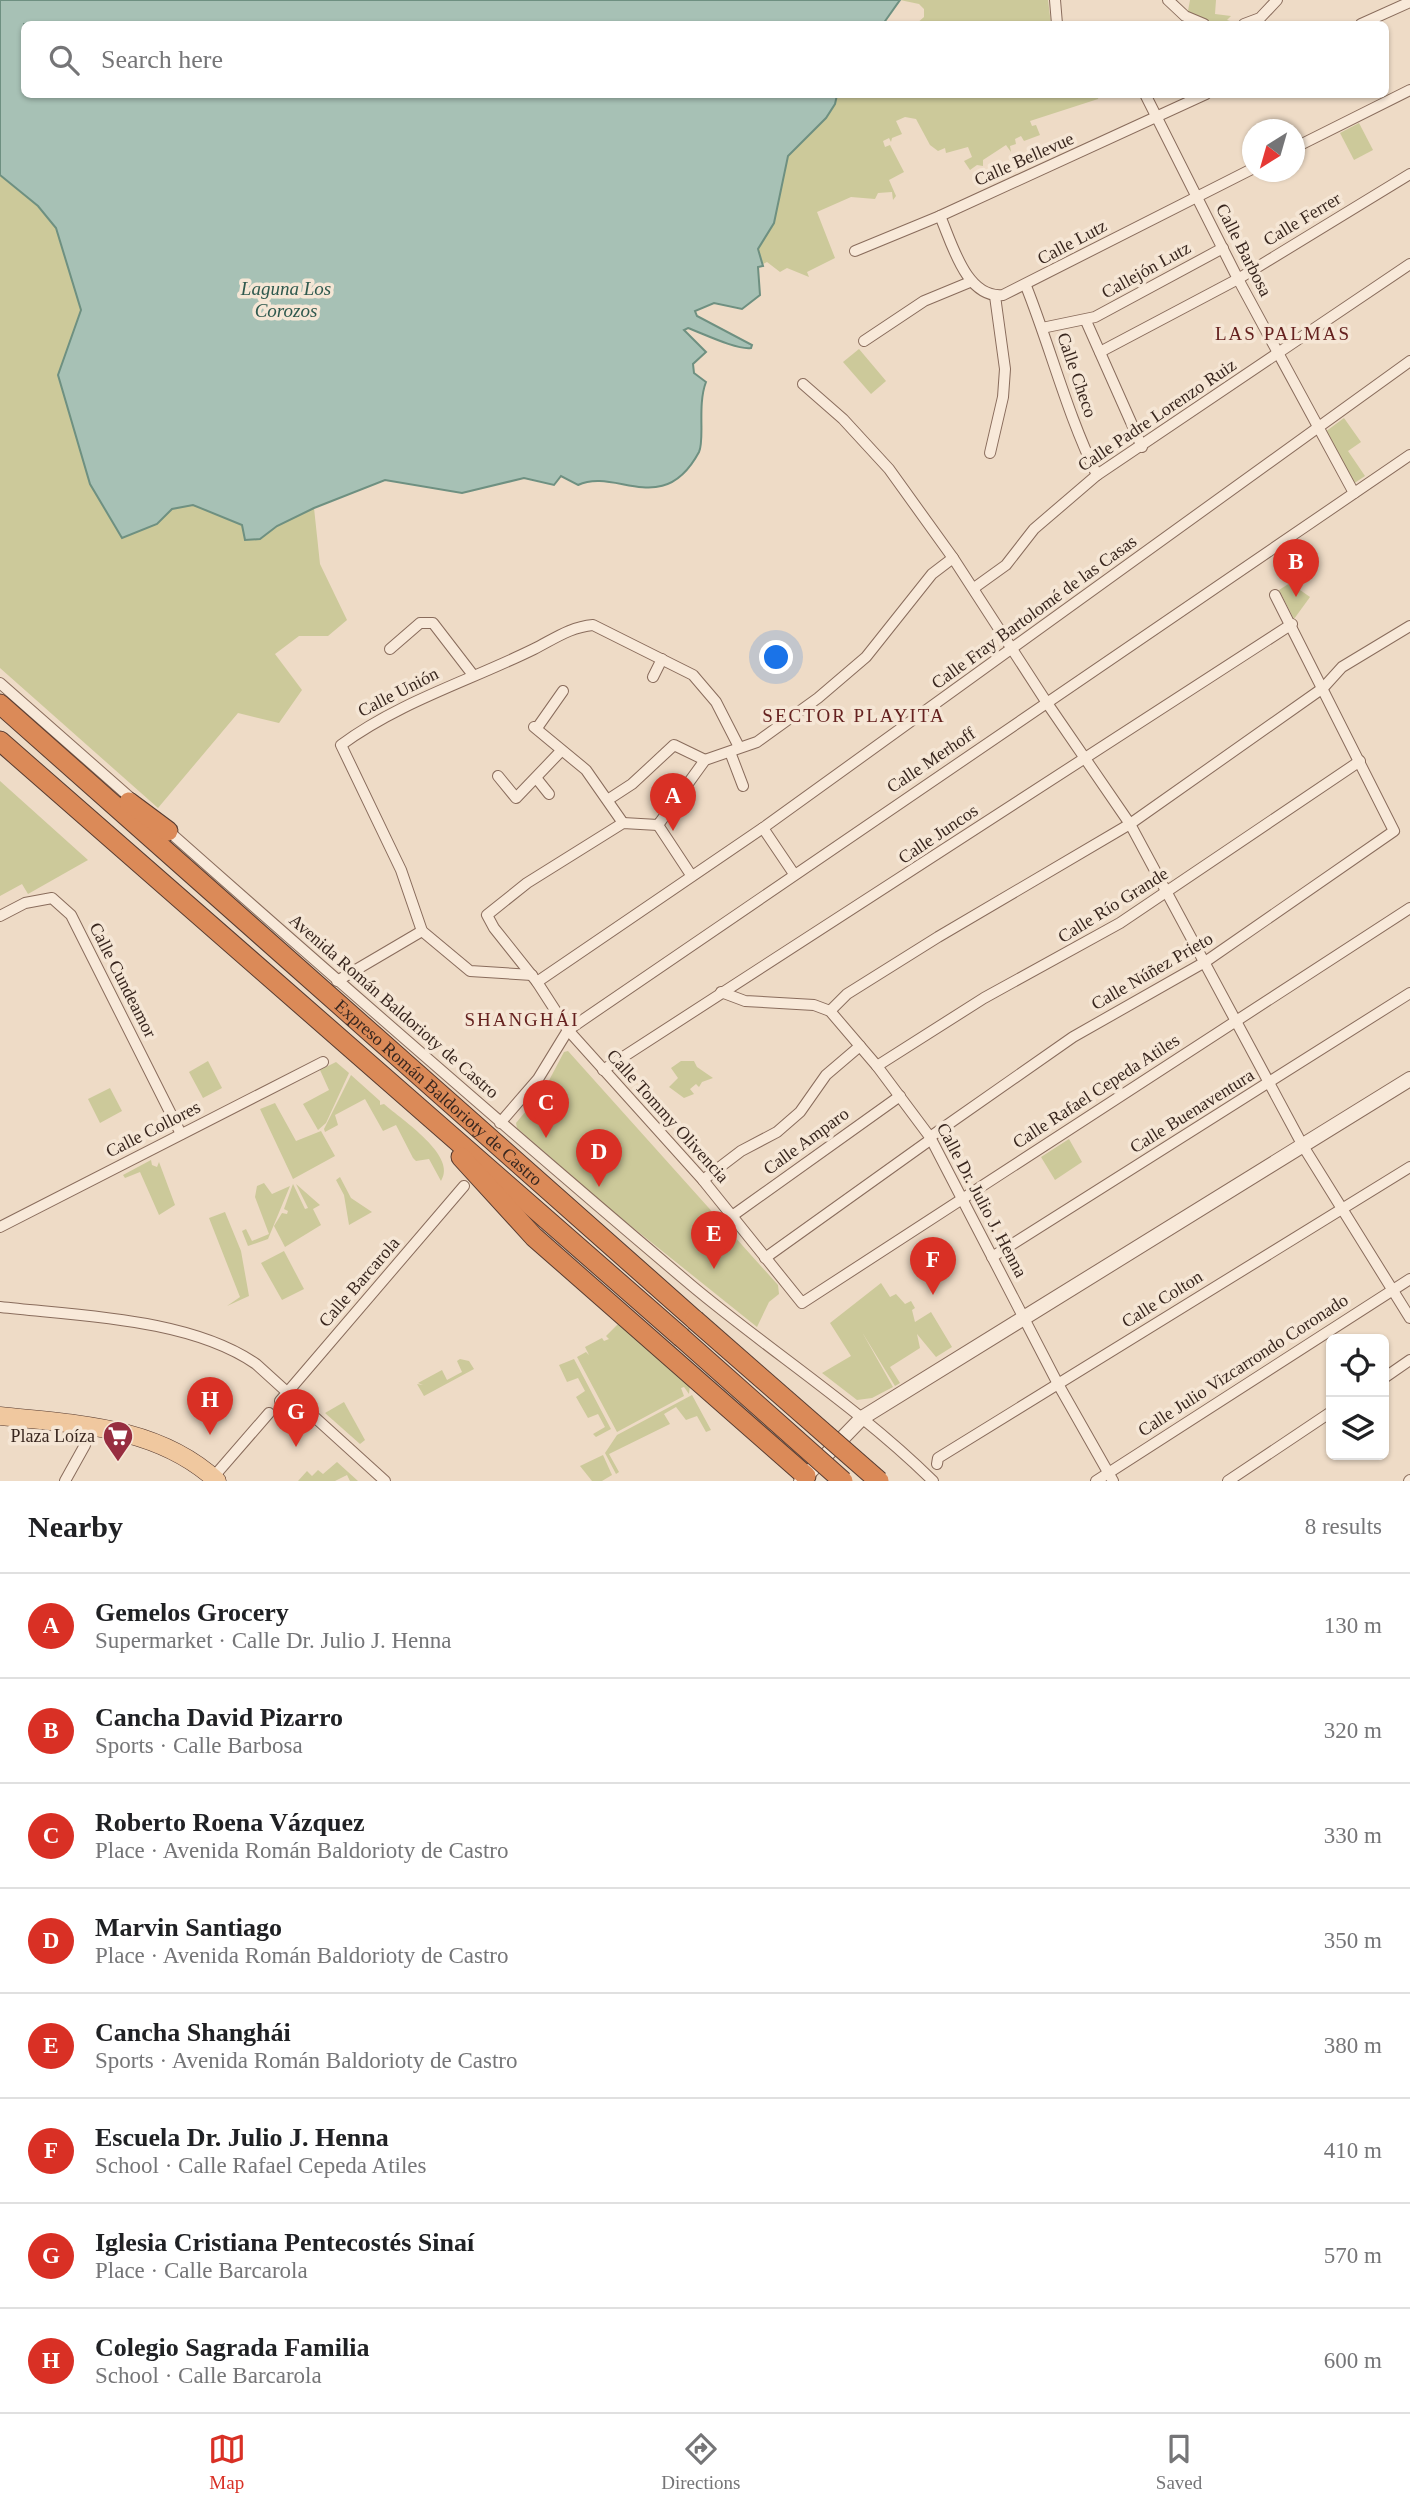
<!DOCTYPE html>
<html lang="en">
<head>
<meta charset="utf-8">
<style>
  :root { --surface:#fff; --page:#f6f6f6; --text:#202124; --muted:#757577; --line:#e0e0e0; --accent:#d93025 }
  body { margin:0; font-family:Georgia,serif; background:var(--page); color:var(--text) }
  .controls { position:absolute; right:21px; bottom:21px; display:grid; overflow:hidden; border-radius:10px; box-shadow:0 2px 5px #0004 }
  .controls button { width:63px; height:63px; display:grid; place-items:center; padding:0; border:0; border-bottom:2px solid var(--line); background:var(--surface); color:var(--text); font:35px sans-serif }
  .compass { position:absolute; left:1242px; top:119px; width:63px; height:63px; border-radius:50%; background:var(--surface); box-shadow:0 2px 5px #0004; rotate:217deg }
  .you { position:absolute; left:777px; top:658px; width:24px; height:24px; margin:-18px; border:5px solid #fff; border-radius:50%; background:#1a73e8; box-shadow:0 0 0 10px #1a73e833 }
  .badge { display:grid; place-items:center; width:46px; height:46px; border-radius:50%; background:var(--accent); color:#fff; font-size:23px; font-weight:700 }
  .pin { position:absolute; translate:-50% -58px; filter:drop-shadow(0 2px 4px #0008) }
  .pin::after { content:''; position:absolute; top:37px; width:24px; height:21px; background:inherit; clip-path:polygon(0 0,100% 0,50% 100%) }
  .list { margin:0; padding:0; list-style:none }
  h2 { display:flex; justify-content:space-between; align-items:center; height:91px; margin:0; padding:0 28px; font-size:30px }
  h2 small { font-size:23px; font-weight:400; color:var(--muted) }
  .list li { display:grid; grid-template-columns:46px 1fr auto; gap:21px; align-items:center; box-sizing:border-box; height:105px; padding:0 28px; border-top:2px solid var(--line) }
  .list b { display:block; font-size:26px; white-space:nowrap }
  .list p { margin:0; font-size:23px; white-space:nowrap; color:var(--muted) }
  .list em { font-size:23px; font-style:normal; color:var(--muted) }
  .icon { flex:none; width:38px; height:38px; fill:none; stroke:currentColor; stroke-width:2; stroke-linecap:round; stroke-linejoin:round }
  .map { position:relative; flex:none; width:1410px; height:1481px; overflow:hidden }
  .search { position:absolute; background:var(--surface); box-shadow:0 2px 5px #0004; left:21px; right:21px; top:21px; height:77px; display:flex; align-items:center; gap:18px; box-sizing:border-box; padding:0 24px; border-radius:10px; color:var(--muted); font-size:26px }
  .sheet { height:931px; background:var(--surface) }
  nav { display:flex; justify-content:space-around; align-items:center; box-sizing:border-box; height:98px; border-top:2px solid var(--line); background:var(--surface); font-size:19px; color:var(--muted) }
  nav a { display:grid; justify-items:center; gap:4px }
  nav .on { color:var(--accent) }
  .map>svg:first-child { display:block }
  .green { fill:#ccc99a }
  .water { fill:#a7c1b5; stroke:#6e9081; stroke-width:2 }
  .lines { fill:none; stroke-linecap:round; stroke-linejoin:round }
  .minor-casing { stroke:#896c5c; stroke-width:12 }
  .tertiary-casing { stroke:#896c5c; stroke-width:16 }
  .primary-casing { stroke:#573b30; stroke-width:19 }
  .motorway-casing { stroke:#573b30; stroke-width:21 }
  .minor { stroke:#f8e9d9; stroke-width:10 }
  .tertiary { stroke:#f8e9d9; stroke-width:14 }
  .primary { stroke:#f0c89f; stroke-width:18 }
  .motorway { stroke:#db8a58; stroke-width:19 }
  .motorway-bridge-casing { stroke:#573b30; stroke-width:21; stroke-linecap:butt }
  .motorway-bridge { stroke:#db8a58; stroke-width:19 }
  .labels { text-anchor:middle; stroke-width:7; stroke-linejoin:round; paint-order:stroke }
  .street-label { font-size:18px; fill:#39271f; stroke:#f5e6d5 }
  .poi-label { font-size:18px; fill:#39271f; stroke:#f5e6d5; text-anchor:end }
  .water-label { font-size:19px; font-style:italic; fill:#2f594e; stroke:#f5e6d5 }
  .neighbourhood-label { font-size:19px; letter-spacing:2px; fill:#65211f; stroke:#f5e6d5 }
</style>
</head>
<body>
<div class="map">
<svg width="1410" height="1481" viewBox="0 0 1410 1481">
  <rect width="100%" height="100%" fill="#eedbc6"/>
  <!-- green -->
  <g class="green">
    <polygon points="900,0 1048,0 1051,24 916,24 924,17 924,9 919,4"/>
    <path d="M 1190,0 L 1216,0 L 1215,14 L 1231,16 L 1227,20 L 1233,22 C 1217,24 1200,21 1188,11 Z"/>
    <polygon points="1069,94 1099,95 1098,99 1030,121 1032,126 1036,125 1040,135 1024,141 1021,136 1015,139 1016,144 1010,146 1011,152 1006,145 983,160 983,166 977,165 970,170 964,161 972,157 968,147 946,153 945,148 938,151 930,145 916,119 905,117 896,121 902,134 892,138 891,142 889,138 883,141 885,147 890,145 904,172 889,180 896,196 893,200 892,192 878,193 875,199 851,197 817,212 835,258 807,272 809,277 787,268 780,272 767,262 763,264 758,249 774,223 788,156 826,118 835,104 837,95"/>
    <polygon points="1359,123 1373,150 1354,160 1340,133"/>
    <polygon points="0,175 38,206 56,228 81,310 58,375 122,538 157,524 172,509 193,505 242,525 260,539 277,526 314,508 320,564 347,620 328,636 299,636 275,654 302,690 279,723 238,713 158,808 0,668"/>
    <polygon points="859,349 886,381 871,394 843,362"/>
    <polygon points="1344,418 1361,442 1348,451 1365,476 1353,484 1325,432"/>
    <polygon points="1290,583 1310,597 1294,619 1279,590"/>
    <polygon points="0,781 88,860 28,894 22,884 0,896"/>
    <polygon points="568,1051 778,1285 779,1294 769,1302 757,1327 611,1210 517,1128 516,1123 545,1088 564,1052"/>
    <polygon points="208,1061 222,1088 203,1098 189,1072"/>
    <polygon points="681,1061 694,1061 697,1067 713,1078 702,1082 699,1087 696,1084 690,1089 694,1094 684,1098 669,1087 678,1078 671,1068"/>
    <polygon points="336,1062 349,1073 326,1123 318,1130 303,1104 329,1090 320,1070"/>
    <path d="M 351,1075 L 380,1101 L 380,1105 L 384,1104 C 402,1120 458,1156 441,1181 L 429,1159 L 416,1161 L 413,1158 L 396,1125 L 383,1131 L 365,1099 L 335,1115 L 338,1125 L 325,1132 L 324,1129 Z"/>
    <polygon points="110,1088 122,1111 100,1123 88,1099"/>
    <polygon points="275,1103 296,1141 321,1131 335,1156 293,1179 260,1109"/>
    <polygon points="1069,1139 1082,1162 1055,1180 1041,1157"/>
    <polygon points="151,1160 152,1165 157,1167 159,1162 175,1205 159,1215 140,1172 125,1178 123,1175"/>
    <polygon points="340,1177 351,1198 372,1212 349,1225 344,1195 336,1180"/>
    <polygon points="264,1183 272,1194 290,1186 268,1239 248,1246 242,1231 246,1229 252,1241 269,1234 255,1197 257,1186"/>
    <polygon points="293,1184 305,1209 308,1208 296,1184 320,1205 313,1209 321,1225 285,1247 274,1226 282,1213 287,1214 288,1211 284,1209"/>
    <polygon points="225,1212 241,1251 249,1296 227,1306 240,1297 209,1218"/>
    <polygon points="284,1251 304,1289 282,1300 261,1263"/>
    <polygon points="881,1283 890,1297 896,1294 905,1304 911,1301 915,1308 912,1310 915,1322 931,1312 952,1347 936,1357 917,1334 920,1348 890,1367 900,1383 895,1386 862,1332 893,1387 872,1398 857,1400 822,1373 851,1356 830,1323"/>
    <polygon points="620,1322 690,1384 689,1394 684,1387 681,1388 684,1396 617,1432 577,1357 586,1352 589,1355 585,1347 602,1338 604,1341 609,1339 606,1336"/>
    <polygon points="460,1359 469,1361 474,1369 424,1396 417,1384 423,1385 418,1383 442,1370 447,1380 462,1372 457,1361"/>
    <polygon points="574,1359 611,1429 596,1437 593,1434 605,1427 598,1414 588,1418 576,1397 585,1391 578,1378 567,1382 559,1365"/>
    <polygon points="692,1395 711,1430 706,1432 697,1416 686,1420 676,1407 664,1414 670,1424 609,1454 619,1472 616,1474 605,1453 617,1435"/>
    <polygon points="344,1402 365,1440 360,1444 325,1413"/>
    <polygon points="603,1455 612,1475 602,1481 592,1481 580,1466"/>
    <polygon points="337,1462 358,1481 350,1481 347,1475 335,1481 298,1481 307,1471 312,1476 318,1470 323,1474"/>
  </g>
  <!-- water -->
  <path class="water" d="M 0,0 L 900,0 L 883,24 L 24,24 L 24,94 L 837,95 L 835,104 L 826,118 L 788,156 L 774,223 L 758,249 L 763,266 L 758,267 L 760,295 L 742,309 L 714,303 L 695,311 L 697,316 L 752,345 L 751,348 C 737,350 704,334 688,328 L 684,330 L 706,352 L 693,364 L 694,373 L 706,382 C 697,405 705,440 699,452 C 663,519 616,467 578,485 L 561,476 L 554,485 L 524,478 L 462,493 L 385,480 L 314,508 L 277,526 L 260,539 L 245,540 L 242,525 L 193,505 L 172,509 L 157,524 L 122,538 L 90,484 L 58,375 L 81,310 L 56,228 L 38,206 L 0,175 Z"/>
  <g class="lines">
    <!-- minor casing -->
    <g class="minor-casing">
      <g id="minor">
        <polyline points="1055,0 1057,24"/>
        <polyline points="1168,0 1185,16 1204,24"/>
        <polyline points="1244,24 1260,18 1277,0"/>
        <polyline points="1361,24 1410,2"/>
        <polyline points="1145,94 1238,279 1354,493"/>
        <polyline points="1294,148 1410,90"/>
        <path d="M 940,216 C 952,243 966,299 1003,295 L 1252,169"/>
        <polyline points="855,251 940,216 1206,94"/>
        <path d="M 1026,286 C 1051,349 1067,414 1097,475"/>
        <polyline points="1086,321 1142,447"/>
        <polyline points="1042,328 1095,317 1223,248"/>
        <polyline points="864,341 924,301 970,282"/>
        <polyline points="1100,352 1238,279 1410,174"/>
        <polyline points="803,384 843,419 889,469 953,558 1047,703 1130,824 1303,1146 1410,1318"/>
        <polyline points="990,453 1003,397 1005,369 995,296"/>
        <polyline points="953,558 932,574 866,657 818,698 757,742 705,760 658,825 623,823 527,883 487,915 494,928 537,982 568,1030 703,1180 802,1303 1410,908"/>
        <polyline points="974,588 1006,565 1034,529 1097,475 1410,264"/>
        <polyline points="390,649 420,623 433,623 473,675"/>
        <polyline points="653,677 662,659"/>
        <polyline points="0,683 134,801"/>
        <polyline points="534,727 586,770 623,823"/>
        <polyline points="537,728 563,691"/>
        <polyline points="730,752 743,786"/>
        <polyline points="498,776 516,798 561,751"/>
        <polyline points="537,779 549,794"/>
        <polyline points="609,799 632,784 674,745 705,760"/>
        <polyline points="658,825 691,875"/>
        <path d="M 165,828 C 339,982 514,1135 691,1285 C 771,1352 859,1408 933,1481"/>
        <polyline points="763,828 794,874"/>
        <polyline points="0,916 25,903 52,898 71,915 181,1134"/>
        <path d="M 532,975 L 470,971 L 422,931 L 401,870 L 341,745 C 399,702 469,681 534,649 C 554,639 570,627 593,625 L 693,675 L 716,702 L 739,747"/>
        <polyline points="337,981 422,931"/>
        <polyline points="537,982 763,828 1410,361"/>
        <polyline points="721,992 745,1001 814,1005 830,1011 877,1066 930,1137 1058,1384 1113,1481"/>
        <polyline points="830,1011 847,994 938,937 1130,824 1323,688 1342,667 1410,626"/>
        <polyline points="877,1066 984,998 1120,923 1360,761"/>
        <polyline points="603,1070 1292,624"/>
        <polyline points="500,1123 538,1079 568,1030 1410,455"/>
        <polyline points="930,1137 1073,1037 1205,962 1394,831 1275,595"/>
        <polyline points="703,1180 741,1151 777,1132 800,1112 826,1075 860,1046"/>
        <polyline points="732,1216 900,1096"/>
        <polyline points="0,1227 323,1062"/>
        <polyline points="992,1257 1410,993"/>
        <polyline points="765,1258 930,1140"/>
        <path d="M 0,1307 C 79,1316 190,1318 256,1364 L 385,1481"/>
        <polyline points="1384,1378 1410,1360"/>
        <polyline points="280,1401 464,1186"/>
        <polyline points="937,1464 938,1458 1410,1167"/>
        <polyline points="65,1481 85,1445 91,1426"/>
        <polyline points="210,1481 269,1413"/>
        <polyline points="1096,1481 1410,1279"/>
        <polyline points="1228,1481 1331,1412"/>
        <polyline points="1409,1481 1410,1480"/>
      </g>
    </g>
    <!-- tertiary casing -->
    <g class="tertiary-casing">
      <polyline id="tertiary" points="801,1481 862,1418 1410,1079"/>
    </g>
    <!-- primary casing -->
    <g class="primary-casing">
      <path id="primary" d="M 0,1416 C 76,1424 158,1426 217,1481"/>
    </g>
    <!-- motorway casing -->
    <g class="motorway-casing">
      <g id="motorway">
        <path id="s1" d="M 0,704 L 695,1320"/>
        <polyline points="0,741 681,1337"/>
        <polyline points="129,802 168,831"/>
        <polyline points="461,1157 534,1237 806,1476"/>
      </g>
    </g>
    <!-- minor -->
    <use href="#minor" class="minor"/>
    <!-- tertiary -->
    <use href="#tertiary" class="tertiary"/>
    <!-- primary -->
    <use href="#primary" class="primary"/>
    <!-- motorway -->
    <use href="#motorway" class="motorway"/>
    <!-- motorway-bridge casing -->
    <g class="motorway-bridge-casing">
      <g id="motorway-bridge">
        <polyline points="695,1320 879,1481"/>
        <polyline points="681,1337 843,1481"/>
      </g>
    </g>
    <!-- motorway-bridge -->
    <use href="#motorway-bridge" class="motorway-bridge"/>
  </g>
  <!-- icons -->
  <defs>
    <g id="supermarket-pin" transform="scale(1.575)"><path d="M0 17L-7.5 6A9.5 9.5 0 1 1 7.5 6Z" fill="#972d40" stroke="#f5e6d5"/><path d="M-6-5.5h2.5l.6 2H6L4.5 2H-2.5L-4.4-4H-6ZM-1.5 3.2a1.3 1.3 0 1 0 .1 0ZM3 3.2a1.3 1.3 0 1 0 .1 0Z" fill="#fff"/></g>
  </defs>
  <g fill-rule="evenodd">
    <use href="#supermarket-pin" x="118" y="1436"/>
  </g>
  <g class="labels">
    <!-- street labels -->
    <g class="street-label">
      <text transform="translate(1024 159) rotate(-24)" y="6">Calle Bellevue</text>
      <text transform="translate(1302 219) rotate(-31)" y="6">Calle Ferrer</text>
      <text transform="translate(1072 242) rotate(-28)" y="6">Calle Lutz</text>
      <text transform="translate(1244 250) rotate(63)" y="6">Calle Barbosa</text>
      <text transform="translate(1146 270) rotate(-29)" y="6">Callejón Lutz</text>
      <text transform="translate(1077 375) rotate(71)" y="6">Calle Checo</text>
      <text transform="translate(1157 415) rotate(-34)" y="6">Calle Padre Lorenzo Ruiz</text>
      <text transform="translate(1034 612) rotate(-36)" y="6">Calle Fray Bartolomé de las Casas</text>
      <text transform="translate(398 692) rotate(-27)" y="6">Calle Unión</text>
      <text transform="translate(931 760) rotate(-34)" y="6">Calle Merhoff</text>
      <text transform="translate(938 834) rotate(-34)" y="6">Calle Juncos</text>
      <text transform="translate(1113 905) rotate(-32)" y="6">Calle Río Grande</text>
      <text transform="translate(1152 971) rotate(-30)" y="6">Calle Núñez Prieto</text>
      <text transform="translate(123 980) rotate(63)" y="6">Calle Cundeamor</text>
      <text transform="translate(394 1006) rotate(41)" y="6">Avenida Román Baldorioty de Castro</text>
      <text transform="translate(1096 1091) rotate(-33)" y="6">Calle Rafael Cepeda Atiles</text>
      <text dy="6" stroke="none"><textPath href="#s1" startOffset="586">Expreso Román Baldorioty de Castro</textPath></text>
      <text transform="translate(1192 1111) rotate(-32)" y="6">Calle Buenaventura</text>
      <text transform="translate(668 1116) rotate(48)" y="6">Calle Tommy Olivencia</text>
      <text transform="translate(153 1129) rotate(-27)" y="6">Calle Collores</text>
      <text transform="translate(806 1141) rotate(-36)" y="6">Calle Amparo</text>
      <text transform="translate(982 1200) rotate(62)" y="6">Calle Dr. Julio J. Henna</text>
      <text transform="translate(359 1282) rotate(-49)" y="6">Calle Barcarola</text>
      <text transform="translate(1162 1299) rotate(-32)" y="6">Calle Colton</text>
      <text transform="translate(1243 1365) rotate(-33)" y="6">Calle Julio Vizcarrondo Coronado</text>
    </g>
    <!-- poi labels -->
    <g class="poi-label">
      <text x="95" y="1442">Plaza Loíza</text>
    </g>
    <!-- water labels -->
    <g class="water-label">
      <text x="286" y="295">Laguna Los<tspan x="286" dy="22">Corozos</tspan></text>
    </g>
    <!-- neighbourhood labels -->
    <g class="neighbourhood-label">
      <text x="1283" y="340">LAS PALMAS</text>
      <text x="854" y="722">SECTOR PLAYITA</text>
      <text x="522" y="1026">SHANGHÁI</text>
    </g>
  </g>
</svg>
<div class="controls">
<button><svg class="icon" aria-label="locate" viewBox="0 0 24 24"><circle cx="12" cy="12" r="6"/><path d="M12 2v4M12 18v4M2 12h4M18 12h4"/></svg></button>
<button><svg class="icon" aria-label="layers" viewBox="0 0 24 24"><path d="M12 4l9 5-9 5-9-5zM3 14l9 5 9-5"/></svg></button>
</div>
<svg class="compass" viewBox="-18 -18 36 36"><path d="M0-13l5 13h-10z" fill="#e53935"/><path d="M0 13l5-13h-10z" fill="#757577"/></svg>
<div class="you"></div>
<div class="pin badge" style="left:673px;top:831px">A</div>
<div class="pin badge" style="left:1296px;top:597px">B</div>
<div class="pin badge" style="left:546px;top:1138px">C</div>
<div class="pin badge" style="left:599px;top:1187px">D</div>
<div class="pin badge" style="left:714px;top:1269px">E</div>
<div class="pin badge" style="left:933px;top:1295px">F</div>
<div class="pin badge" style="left:296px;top:1447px">G</div>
<div class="pin badge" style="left:210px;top:1435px">H</div>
<div class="search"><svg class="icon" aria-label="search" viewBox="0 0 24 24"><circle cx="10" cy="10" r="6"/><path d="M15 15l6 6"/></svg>Search here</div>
</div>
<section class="sheet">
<h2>Nearby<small>8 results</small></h2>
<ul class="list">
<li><span class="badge">A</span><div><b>Gemelos Grocery</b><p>Supermarket · Calle Dr. Julio J. Henna</p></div><em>130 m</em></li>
<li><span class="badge">B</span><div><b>Cancha David Pizarro</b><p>Sports · Calle Barbosa</p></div><em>320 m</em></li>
<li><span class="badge">C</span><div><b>Roberto Roena Vázquez</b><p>Place · Avenida Román Baldorioty de Castro</p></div><em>330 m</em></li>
<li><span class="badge">D</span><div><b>Marvin Santiago</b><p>Place · Avenida Román Baldorioty de Castro</p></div><em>350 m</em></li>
<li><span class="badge">E</span><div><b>Cancha Shanghái</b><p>Sports · Avenida Román Baldorioty de Castro</p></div><em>380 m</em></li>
<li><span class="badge">F</span><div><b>Escuela Dr. Julio J. Henna</b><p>School · Calle Rafael Cepeda Atiles</p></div><em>410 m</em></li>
<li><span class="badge">G</span><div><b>Iglesia Cristiana Pentecostés Sinaí</b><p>Place · Calle Barcarola</p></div><em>570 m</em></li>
<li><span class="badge">H</span><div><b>Colegio Sagrada Familia</b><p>School · Calle Barcarola</p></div><em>600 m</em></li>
</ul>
</section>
<nav>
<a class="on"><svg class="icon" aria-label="map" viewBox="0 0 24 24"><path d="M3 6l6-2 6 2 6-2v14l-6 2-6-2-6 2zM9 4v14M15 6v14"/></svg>Map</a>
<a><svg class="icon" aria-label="directions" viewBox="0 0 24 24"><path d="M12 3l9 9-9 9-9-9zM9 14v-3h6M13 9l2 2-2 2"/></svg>Directions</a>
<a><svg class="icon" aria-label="saved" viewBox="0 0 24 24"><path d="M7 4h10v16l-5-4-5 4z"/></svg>Saved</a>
</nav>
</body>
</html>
